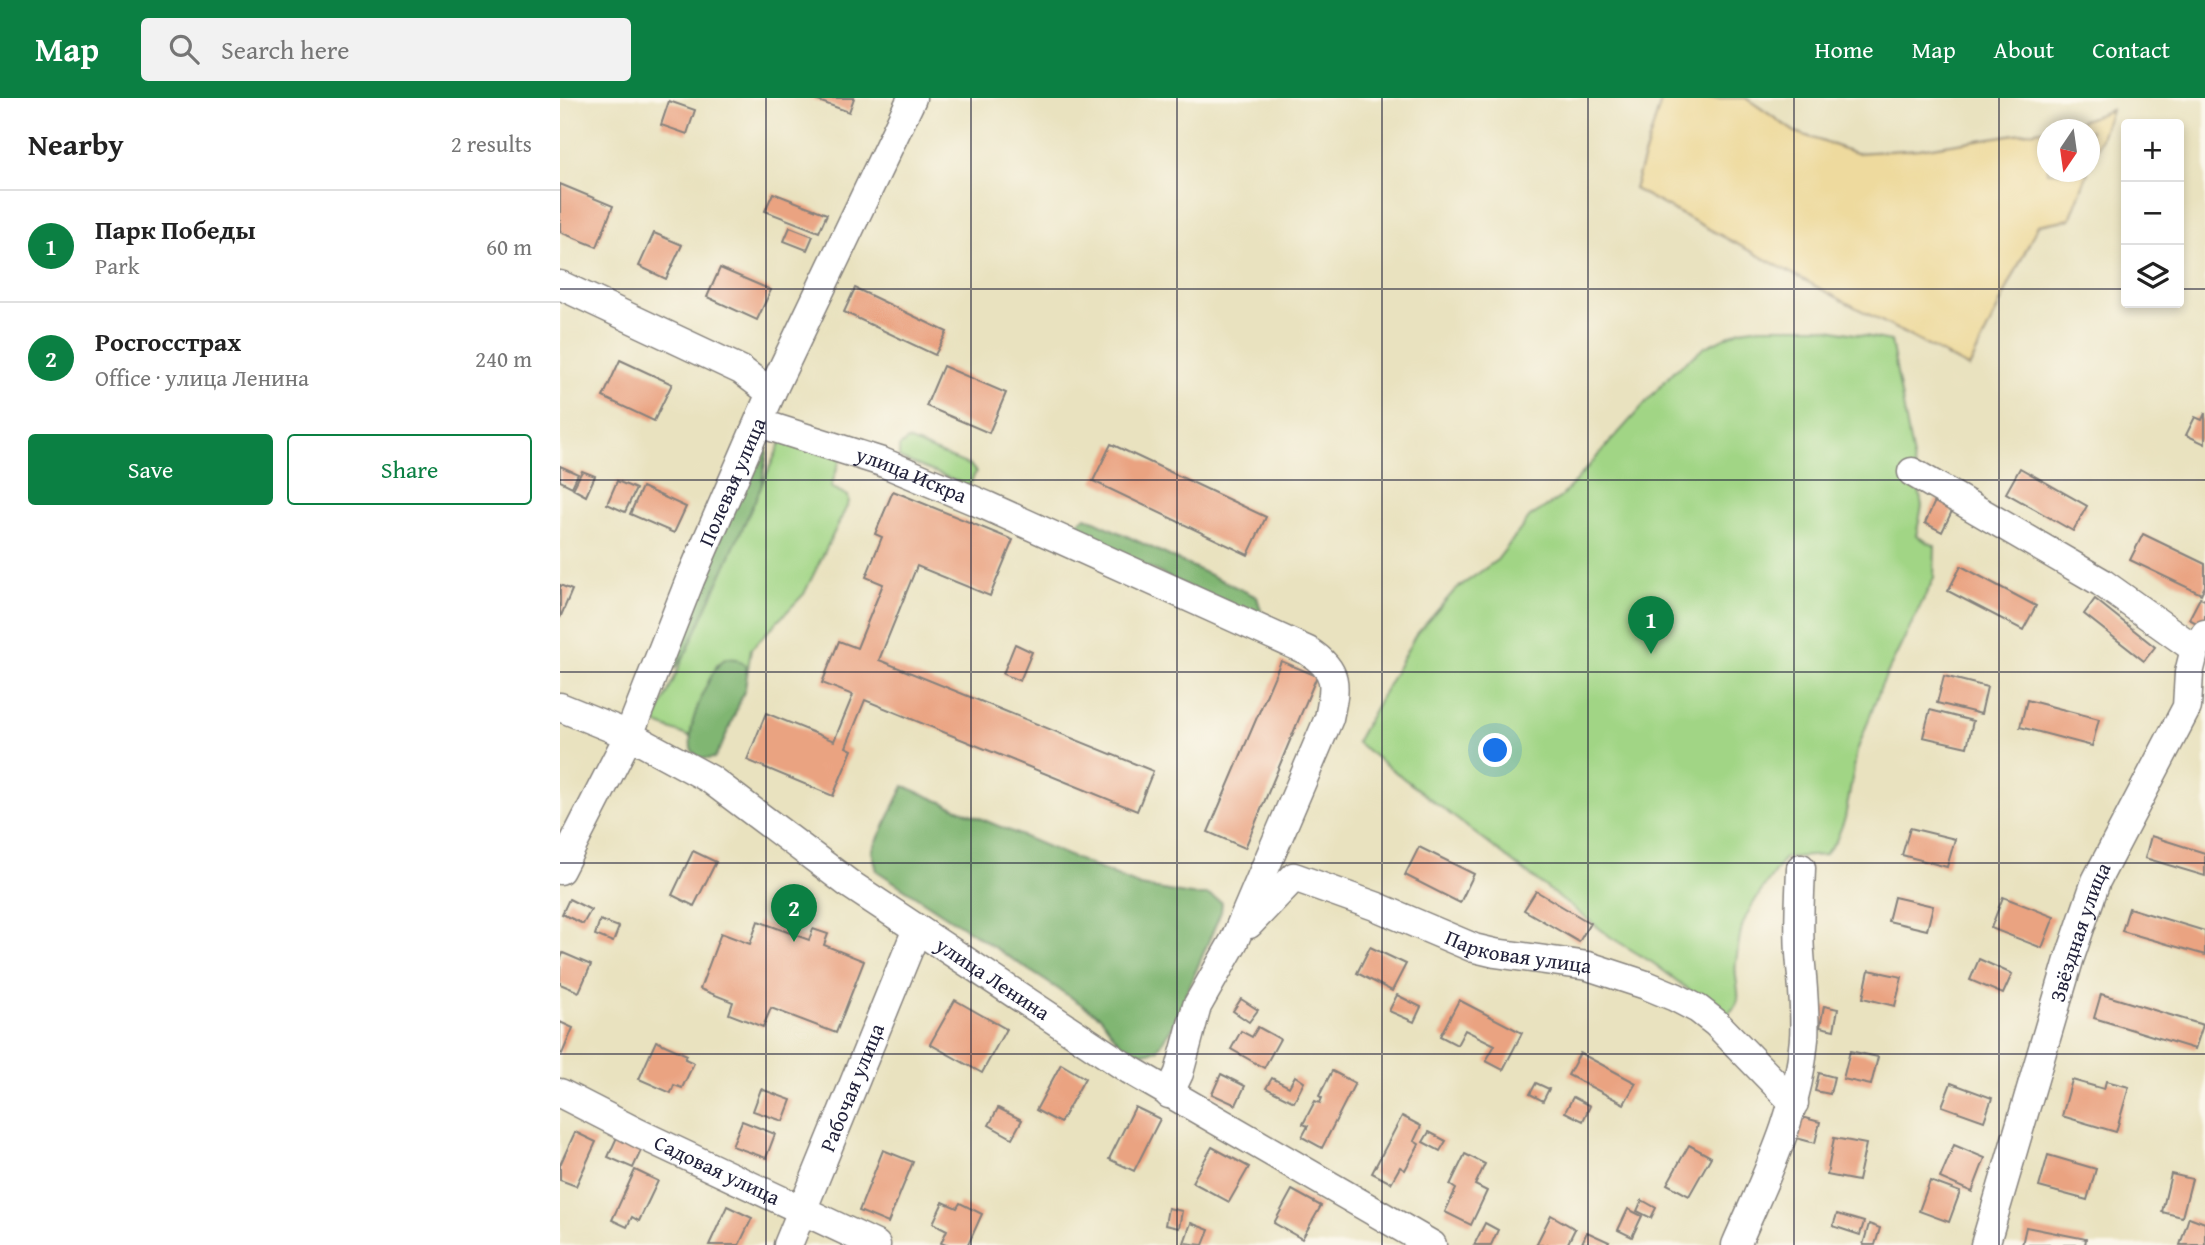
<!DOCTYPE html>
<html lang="en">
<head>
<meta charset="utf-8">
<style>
  :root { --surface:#fff; --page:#f2f2f2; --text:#222; --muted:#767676; --line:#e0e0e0; --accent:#0b8043 }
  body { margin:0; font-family:"Gentium Book Plus",serif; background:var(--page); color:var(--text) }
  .controls { position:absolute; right:21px; top:21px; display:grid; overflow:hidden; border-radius:7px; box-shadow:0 4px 10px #0003 }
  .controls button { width:63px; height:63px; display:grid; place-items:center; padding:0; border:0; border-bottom:2px solid var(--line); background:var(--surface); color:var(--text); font:35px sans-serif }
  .compass { position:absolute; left:1477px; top:21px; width:63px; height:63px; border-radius:50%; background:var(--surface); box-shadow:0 4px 10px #0003; rotate:193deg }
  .you { position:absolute; left:936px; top:653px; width:24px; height:24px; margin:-18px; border:5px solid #fff; border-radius:50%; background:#1a73e8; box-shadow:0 0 0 10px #1a73e833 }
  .badge { display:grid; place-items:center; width:46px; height:46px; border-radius:50%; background:var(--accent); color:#fff; font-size:23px; font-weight:700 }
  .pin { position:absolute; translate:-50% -58px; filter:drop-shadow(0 2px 4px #0008) }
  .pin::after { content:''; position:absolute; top:37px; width:24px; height:21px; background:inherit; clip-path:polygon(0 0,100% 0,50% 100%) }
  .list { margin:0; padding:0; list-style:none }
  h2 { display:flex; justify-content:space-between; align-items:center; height:91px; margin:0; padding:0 28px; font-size:30px }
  h2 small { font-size:23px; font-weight:400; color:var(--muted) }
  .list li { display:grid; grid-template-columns:46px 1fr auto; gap:21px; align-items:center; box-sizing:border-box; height:112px; padding:0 28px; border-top:2px solid var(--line) }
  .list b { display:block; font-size:26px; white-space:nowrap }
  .list p { margin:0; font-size:23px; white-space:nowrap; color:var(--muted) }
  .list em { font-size:23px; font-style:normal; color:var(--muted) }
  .actions { display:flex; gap:14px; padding:21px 28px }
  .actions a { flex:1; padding:16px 0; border:2px solid var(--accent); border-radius:7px; text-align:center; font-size:24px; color:var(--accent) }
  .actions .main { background:var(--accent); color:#fff }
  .icon { flex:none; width:38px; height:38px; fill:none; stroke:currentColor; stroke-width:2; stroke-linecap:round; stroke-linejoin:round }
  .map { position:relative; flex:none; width:1645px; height:1147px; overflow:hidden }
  header { display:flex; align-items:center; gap:42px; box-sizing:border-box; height:98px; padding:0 35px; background:var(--accent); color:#fff }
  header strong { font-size:33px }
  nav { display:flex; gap:38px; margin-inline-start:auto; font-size:24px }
  .search { width:490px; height:63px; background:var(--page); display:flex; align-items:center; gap:18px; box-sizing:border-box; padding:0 24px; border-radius:7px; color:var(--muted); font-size:26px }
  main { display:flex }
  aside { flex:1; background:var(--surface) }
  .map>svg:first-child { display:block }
  .green { fill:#a1d585; stroke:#627c60; stroke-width:2 }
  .forest { fill:#80b672; stroke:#516c56; stroke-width:2 }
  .sand { fill:#eeda9e; stroke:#887e6c; stroke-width:2 }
  .building { fill:#eaa381 }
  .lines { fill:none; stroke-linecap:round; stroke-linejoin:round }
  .minor-casing { stroke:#86827d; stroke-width:31 }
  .minor { stroke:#fff; stroke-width:28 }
  .grid { fill:none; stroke:#22223b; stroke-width:2; stroke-opacity:0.55 }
  .labels { text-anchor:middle; stroke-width:5; stroke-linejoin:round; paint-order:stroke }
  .street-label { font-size:21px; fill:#22223b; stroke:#fbf7ec }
</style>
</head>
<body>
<header>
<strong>Map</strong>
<div class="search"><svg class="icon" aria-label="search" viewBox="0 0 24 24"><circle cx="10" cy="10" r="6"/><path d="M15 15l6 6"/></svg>Search here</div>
<nav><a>Home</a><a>Map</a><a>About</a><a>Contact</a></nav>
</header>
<main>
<aside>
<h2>Nearby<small>2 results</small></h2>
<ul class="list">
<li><span class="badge">1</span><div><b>Парк Победы</b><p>Park</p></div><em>60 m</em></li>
<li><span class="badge">2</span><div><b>Росгосстрах</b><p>Office · улица Ленина</p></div><em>240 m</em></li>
</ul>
<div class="actions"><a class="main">Save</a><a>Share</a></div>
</aside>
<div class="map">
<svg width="1645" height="1147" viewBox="0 0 1645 1147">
  <rect width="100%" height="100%" fill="#fbf7ec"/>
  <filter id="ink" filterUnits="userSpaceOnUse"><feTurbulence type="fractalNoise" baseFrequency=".0143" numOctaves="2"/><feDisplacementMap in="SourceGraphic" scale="14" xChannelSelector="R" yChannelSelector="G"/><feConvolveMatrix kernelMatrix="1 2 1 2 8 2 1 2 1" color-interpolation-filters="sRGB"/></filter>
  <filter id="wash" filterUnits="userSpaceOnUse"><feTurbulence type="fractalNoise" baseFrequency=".00686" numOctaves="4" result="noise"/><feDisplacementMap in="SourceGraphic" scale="28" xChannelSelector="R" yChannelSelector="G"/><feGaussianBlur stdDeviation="1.57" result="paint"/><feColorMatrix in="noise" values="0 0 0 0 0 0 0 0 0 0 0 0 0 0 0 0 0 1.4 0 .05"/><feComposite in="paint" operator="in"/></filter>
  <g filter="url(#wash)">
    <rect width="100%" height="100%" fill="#e9e2bf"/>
    <!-- green -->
    <g class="green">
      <path d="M 1201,229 L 1259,229 L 1331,243 L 1362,408 L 1356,438 L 1375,448 L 1374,480 L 1322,586 L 1297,653 L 1285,720 L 1276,743 L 1264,757 L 1224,760 C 1211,782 1192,802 1183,826 C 1179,837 1178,852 1176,864 C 1172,887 1190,903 1164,918 L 1093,865 L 1052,840 L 796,644 L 855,538 L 895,492 L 937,462 L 970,419 L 1001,399 L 1114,273 L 1145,249 L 1180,232 Z"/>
      <polygon points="222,342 281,359 271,389 288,398 289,404 244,496 191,551 187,577 185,567 157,567 133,624 130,639 94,625"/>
      <polygon points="348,342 411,368 416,374 410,386 407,387 339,360 339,349"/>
    </g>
    <!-- forest -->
    <g class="forest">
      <polygon points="201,347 205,348 207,355 201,389 127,553 115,570 111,569 110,554"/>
      <polygon points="526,419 697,499 702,516 699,523 513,433 514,427"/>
      <path d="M 168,560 L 176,561 L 185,567 L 187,577 L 185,591 L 162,647 L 154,660 C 144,662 137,660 131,651 C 130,642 131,632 133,623 C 137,609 154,562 168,560 Z"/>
      <path d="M 344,688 L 580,788 L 631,797 L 648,797 L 662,804 L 661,814 L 612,929 L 597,952 C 566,963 556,940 541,919 L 317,773 L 312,753 Z"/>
    </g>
    <!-- sand -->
    <polygon class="sand" points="1102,0 1186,0 1235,34 1296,55 1359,51 1507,28 1551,12 1530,70 1530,32 1488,32 1488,74 1528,74 1510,121 1478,127 1409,270 1074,91"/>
    <g id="blocks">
      <!-- building -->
      <g class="building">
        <polygon points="250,0 294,0 289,14"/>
        <polygon points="109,3 135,12 127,36 101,27"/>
        <polygon points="0,86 53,108 37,149 0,134"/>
        <polygon points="213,95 267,116 259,134 205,113"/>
        <polygon points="230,129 253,138 247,152 224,143"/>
        <polygon points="94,135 122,147 106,181 79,168"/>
        <polygon points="160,170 211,192 197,222 147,199"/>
        <polygon points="295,190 387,234 375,257 284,214"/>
        <polygon points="60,262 112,286 94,323 43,299"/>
        <polygon points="383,268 446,295 429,335 366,308"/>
        <polygon points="1645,315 1645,346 1626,337 1635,319 1642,322"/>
        <polygon points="551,346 706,419 688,457 533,383"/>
        <polygon points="0,368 18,376 12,389 0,383"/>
        <polygon points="1460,370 1527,408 1513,433 1446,395"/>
        <polygon points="22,373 35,378 26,398 13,391"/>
        <polygon points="57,383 76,391 65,414 47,406"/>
        <polygon points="82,389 126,409 114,435 70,416"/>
        <polygon points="333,393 453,442 430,498 357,468 319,562 593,673 577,713 305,602 286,649 292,652 273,698 187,662 206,615 274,643 293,597 262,585 279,543 297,550 323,486 306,479 322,439 315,436"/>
        <polygon points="1376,401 1394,409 1382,434 1365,425"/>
        <polygon points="1583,436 1645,466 1645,488 1641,496 1570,462"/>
        <polygon points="1401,468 1476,508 1463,532 1388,493"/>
        <polygon points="0,487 12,492 0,520"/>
        <polygon points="1640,500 1645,502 1645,522 1642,528 1629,521"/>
        <polygon points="1535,501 1595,549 1584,563 1524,516"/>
        <polygon points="455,546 472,554 460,583 443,576"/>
        <polygon points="721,563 757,578 685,750 648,734"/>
        <polygon points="1384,578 1427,589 1421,616 1377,605"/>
        <polygon points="1467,602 1539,621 1532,648 1460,629"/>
        <polygon points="1370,612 1413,623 1407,649 1363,639"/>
        <polygon points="1350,730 1395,741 1387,769 1342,757"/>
        <polygon points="1591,738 1645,755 1645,778 1585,760"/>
        <polygon points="859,749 914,776 900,805 845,777"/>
        <polygon points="133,753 156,764 134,808 112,797"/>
        <polygon points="976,793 1030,825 1019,844 964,812"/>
        <polygon points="1334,799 1373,808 1367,832 1328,823"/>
        <polygon points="1443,799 1494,819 1482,850 1431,830"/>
        <polygon points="9,801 31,812 23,826 2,816"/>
        <polygon points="1569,810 1645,833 1645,857 1562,833"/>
        <polygon points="40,822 59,829 53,844 35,837"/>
        <polygon points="198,823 249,842 253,831 268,836 264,847 304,863 276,935 211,910 203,929 169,916 173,904 140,891 161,835 190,846"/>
        <polygon points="810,849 846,866 832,893 797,875"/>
        <polygon points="3,855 31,867 19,894 0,886 0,863"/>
        <polygon points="1419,861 1452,876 1443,896 1410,882"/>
        <polygon points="1309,872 1342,879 1335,908 1303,900"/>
        <polygon points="1541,896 1643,927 1635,951 1534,920"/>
        <polygon points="837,897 861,909 854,924 829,913"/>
        <polygon points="681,901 698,912 689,924 673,913"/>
        <polygon points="395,902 446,931 422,975 370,946"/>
        <polygon points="899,902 962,935 943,972 926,963 935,947 905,932 897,947 880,938"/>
        <polygon points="1264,908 1278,911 1274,932 1260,929"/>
        <polygon points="0,924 13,930 2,956 0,955"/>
        <polygon points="698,929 720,941 704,970 671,951 681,933 692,939"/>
        <polygon points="96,943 127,957 125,961 134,965 122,990 114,987 111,995 79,981"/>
        <polygon points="1290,953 1318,959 1311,987 1283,981"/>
        <polygon points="1020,955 1076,985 1064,1006 1008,977"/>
        <polygon points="501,966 525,980 500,1025 476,1012"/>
        <polygon points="772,973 795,985 762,1050 742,1039 748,1028 743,1026 755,1003 760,1005 762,1000 759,998"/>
        <polygon points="1259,975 1274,979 1270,996 1255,993"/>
        <polygon points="661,976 685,988 676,1007 652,996"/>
        <polygon points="735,978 744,984 734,1004 706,990 712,980 729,989"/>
        <polygon points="1512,982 1544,991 1546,983 1569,989 1556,1034 1502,1018"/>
        <polygon points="976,985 989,991 983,1003 970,996"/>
        <polygon points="1391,985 1432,1000 1424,1023 1382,1008"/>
        <polygon points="201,991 231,1002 223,1023 193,1013"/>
        <polygon points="1013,999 1030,1008 1023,1023 1005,1014"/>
        <polygon points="575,1009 600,1021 574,1073 549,1061"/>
        <polygon points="438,1010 462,1022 452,1040 429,1027"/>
        <polygon points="842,1018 861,1028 854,1043 859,1046 845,1072 840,1069 831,1085 812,1075"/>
        <polygon points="1241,1019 1260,1024 1255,1045 1236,1040"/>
        <polygon points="182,1023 215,1036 206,1060 172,1048"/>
        <polygon points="15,1034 36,1044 16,1088 0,1082 0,1067"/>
        <polygon points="869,1034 886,1043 880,1053 863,1044"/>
        <polygon points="58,1037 83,1048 73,1070 48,1059"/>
        <polygon points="1274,1040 1306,1046 1298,1083 1267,1077"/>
        <polygon points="1129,1047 1151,1059 1129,1098 1107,1086"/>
        <polygon points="1394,1047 1425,1060 1412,1094 1380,1080"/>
        <polygon points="652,1049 689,1069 669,1104 632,1084"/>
        <polygon points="323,1052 353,1064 328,1125 299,1113"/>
        <polygon points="905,1056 925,1066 915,1087 927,1093 911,1127 885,1114 896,1091 890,1087"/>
        <polygon points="1488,1057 1536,1071 1527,1102 1479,1089"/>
        <polygon points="75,1072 98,1083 79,1123 72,1119 67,1129 52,1122"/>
        <polygon points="1611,1076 1632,1081 1622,1119 1602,1114"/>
        <polygon points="1370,1083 1400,1094 1389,1124 1359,1113"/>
        <polygon points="732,1092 761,1108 742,1141 714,1125"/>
        <polygon points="1082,1102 1096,1110 1091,1120 1077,1113"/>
        <polygon points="383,1104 397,1110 400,1105 422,1116 408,1147 386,1147 381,1145 387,1132 373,1125"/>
        <polygon points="167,1108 192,1120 179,1147 149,1147"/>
        <polygon points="608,1110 622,1113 619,1130 605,1127"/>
        <polygon points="1068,1111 1082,1118 1072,1139 1058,1132"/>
        <polygon points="1277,1116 1304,1124 1300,1137 1273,1128"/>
        <polygon points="991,1117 1015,1131 1007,1147 976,1147"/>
        <polygon points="1629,1119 1645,1125 1645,1147 1620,1147"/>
        <polygon points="631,1125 649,1132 643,1147 624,1145"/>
        <polygon points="925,1125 938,1132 931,1147 914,1147"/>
        <polygon points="1309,1126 1320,1130 1315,1147 1303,1147"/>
        <polygon points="1466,1129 1526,1141 1525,1147 1462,1147"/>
        <polygon points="1027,1134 1049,1144 1047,1147 1022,1145"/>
      </g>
    </g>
  </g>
  <g filter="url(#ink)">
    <use href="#blocks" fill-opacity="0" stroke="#86827d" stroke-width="2"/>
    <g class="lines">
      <!-- minor casing -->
      <g class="minor-casing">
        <g id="minor">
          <polyline points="0,187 181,272 211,295"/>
          <path id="s1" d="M 199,325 L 322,364 L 427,408 L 748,553 C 779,573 776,587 769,620 L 674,843 L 637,908 L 619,975 L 609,996"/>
          <polyline points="1352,374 1541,484 1635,551"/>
          <path id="s2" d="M 0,609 L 69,637 L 150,681 L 288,785 L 570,972 L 872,1147"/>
          <path id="s3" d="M 0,772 L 69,637 L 130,482 L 211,295 L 352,0"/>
          <path id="s4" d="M 689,826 L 734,779 L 815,808 L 914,850 L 935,855 L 1028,868 L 1086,887 L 1115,899 L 1138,911 L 1156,925 L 1234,1005"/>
          <path id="s5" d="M 0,995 L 78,1035 L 316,1147"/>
          <path id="s6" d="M 228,1147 L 357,831"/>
          <path d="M 1176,1147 C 1206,1077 1238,1018 1244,941 C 1246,912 1242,883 1240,855 C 1238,827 1240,798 1241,770"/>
          <path id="s7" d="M 1425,1147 L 1509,862 L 1536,783 L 1627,609 L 1629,575 L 1635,551 L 1645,536"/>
        </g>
      </g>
      <!-- minor -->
      <use href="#minor" class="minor"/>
    </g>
  </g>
  <!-- grid -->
  <path class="grid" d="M 206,0 L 206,1147M 411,0 L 411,1147M 617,0 L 617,1147M 822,0 L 822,1147M 1028,0 L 1028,1147M 1234,0 L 1234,1147M 1439,0 L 1439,1147M 0,191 L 1566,191M 1619,191 L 1645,191M 0,382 L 1645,382M 0,574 L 1645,574M 0,765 L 1645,765M 0,956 L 1645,956"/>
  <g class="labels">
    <!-- street labels -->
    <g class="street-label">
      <text dy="7" stroke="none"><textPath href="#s1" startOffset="161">улица Искра</textPath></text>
      <text dy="7" stroke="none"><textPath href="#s3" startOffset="425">Полевая улица</textPath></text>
      <text dy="7" stroke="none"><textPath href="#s7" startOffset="327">Звёздная улица</textPath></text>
      <text dy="7" stroke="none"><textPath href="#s4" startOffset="303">Парковая улица</textPath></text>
      <text dy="7" stroke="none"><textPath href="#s2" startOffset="513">улица Ленина</textPath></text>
      <text dy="7" stroke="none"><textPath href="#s6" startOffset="170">Рабочая улица</textPath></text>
      <text dy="7" stroke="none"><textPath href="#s5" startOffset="175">Садовая улица</textPath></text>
    </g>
  </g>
</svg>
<div class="controls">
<button>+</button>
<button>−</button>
<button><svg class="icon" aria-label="layers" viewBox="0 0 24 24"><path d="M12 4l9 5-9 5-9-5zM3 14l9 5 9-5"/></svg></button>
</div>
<svg class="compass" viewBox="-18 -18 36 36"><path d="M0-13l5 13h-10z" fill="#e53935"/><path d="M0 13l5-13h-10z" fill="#767676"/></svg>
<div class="you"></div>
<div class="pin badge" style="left:1091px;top:556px">1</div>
<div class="pin badge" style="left:234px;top:844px">2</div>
</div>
</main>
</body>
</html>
